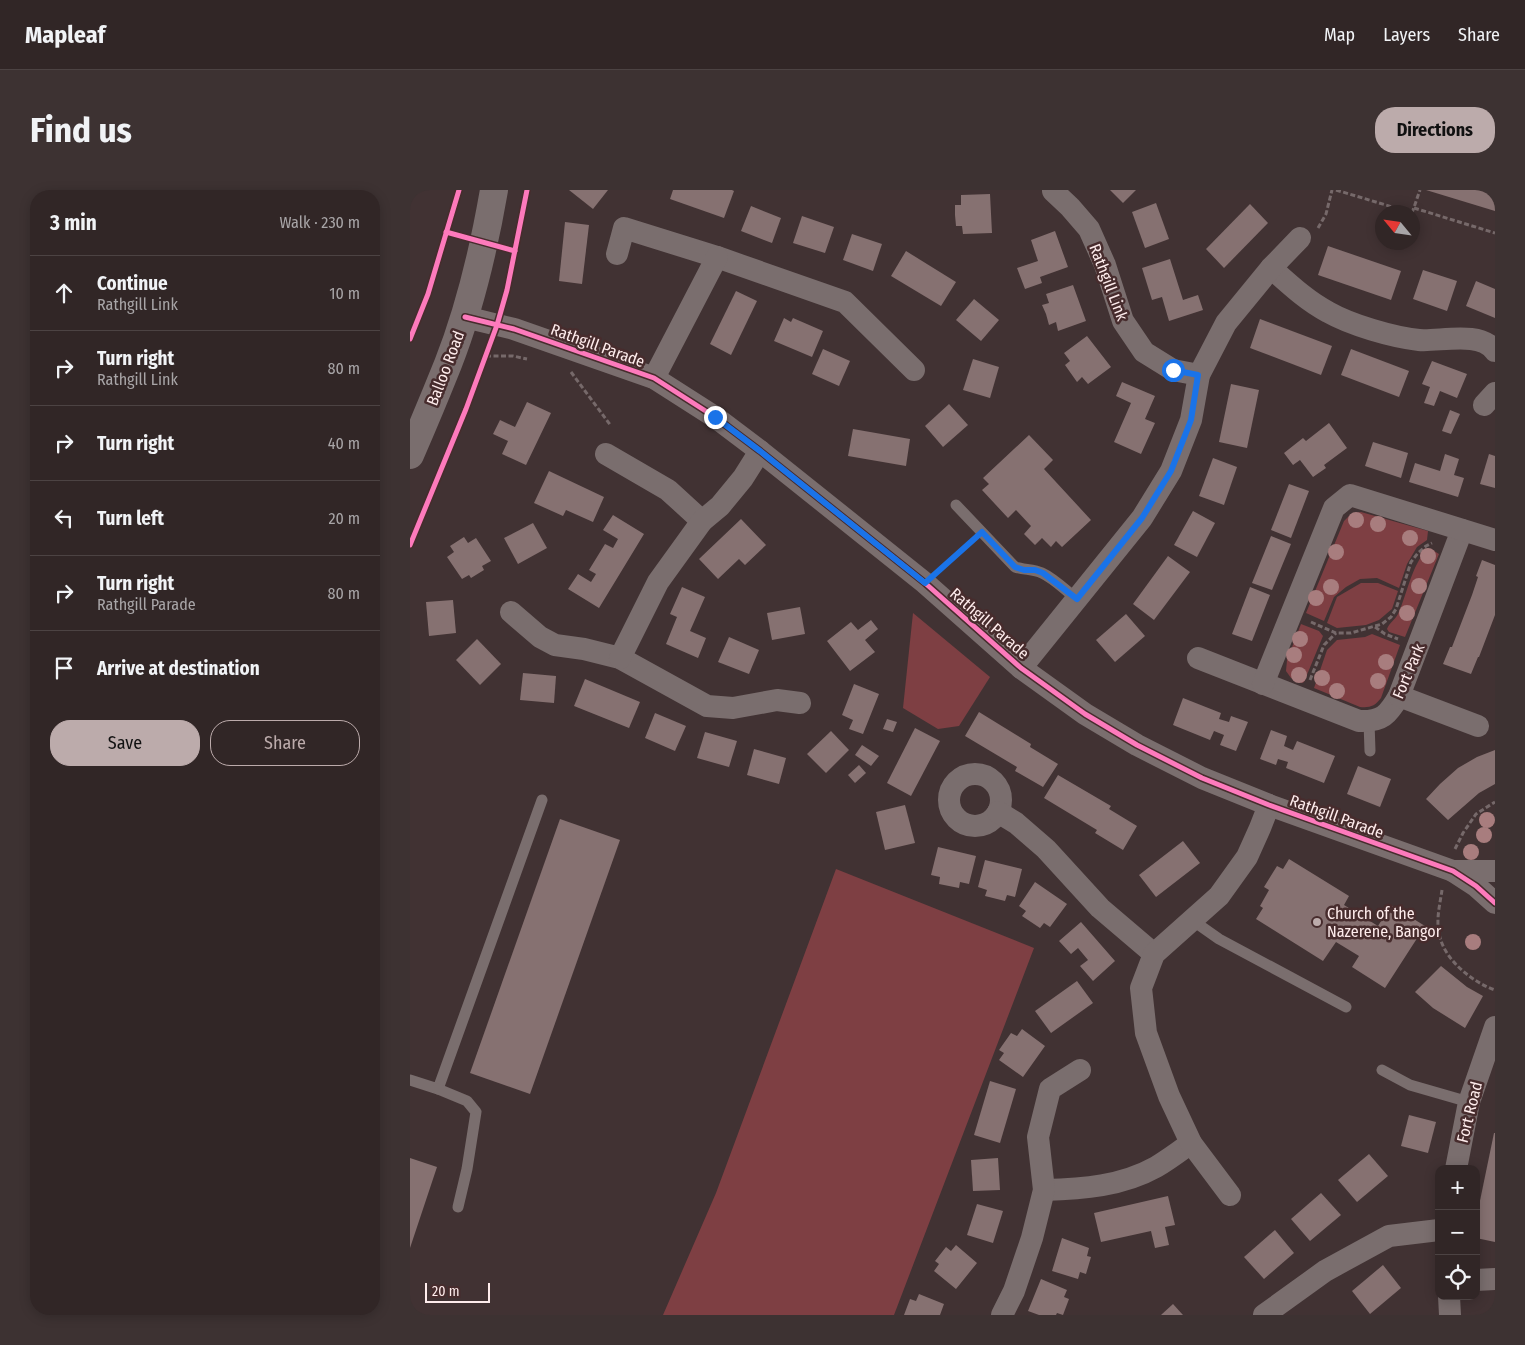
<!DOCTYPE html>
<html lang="en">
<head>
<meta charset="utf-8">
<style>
  :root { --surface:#312626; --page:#3d3232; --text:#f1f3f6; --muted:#a8a5a7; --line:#4c4343; --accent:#bcabab }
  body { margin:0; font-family:"Fira Sans Condensed",sans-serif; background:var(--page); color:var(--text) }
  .controls { position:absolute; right:15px; bottom:15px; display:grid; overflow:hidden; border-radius:10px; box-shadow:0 2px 12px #0003 }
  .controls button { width:45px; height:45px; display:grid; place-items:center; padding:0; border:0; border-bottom:1px solid var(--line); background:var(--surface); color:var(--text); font:25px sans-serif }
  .compass { position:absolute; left:965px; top:15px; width:45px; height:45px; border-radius:50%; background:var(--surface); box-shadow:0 2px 12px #0003; rotate:299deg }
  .scale { position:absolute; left:15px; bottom:12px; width:65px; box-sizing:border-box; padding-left:5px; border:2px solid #feecec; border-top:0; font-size:14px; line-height:18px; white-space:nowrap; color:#feecec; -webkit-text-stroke:4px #472c2d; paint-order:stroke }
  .stop { position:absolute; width:15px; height:15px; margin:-11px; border:4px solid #1a73e8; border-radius:50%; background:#fff }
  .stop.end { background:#1a73e8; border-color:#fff; box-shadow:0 1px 5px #0008 }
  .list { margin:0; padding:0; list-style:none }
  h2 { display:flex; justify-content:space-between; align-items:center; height:65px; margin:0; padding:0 20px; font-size:21px }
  h2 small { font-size:16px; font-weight:400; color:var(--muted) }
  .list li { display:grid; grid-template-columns:32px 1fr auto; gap:15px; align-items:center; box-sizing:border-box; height:75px; padding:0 20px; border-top:1px solid var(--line) }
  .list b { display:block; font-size:19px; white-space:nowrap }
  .list p { margin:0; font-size:16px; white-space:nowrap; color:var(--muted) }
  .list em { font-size:16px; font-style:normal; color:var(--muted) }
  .actions { display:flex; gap:10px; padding:15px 20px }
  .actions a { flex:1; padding:11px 0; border:1px solid var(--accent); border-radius:20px; text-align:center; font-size:18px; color:var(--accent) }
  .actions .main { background:var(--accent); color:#111 }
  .icon { flex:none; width:28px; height:28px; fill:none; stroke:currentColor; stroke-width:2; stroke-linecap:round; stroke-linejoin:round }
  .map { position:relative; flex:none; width:1085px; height:1125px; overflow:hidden; border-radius:20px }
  header { display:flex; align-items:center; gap:30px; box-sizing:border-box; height:70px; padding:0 25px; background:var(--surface); border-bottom:1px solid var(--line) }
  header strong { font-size:24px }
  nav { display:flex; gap:28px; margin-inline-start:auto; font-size:18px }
  .intro { display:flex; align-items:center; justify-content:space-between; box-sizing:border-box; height:120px; padding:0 30px }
  h1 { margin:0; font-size:35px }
  .button { padding:12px 22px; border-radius:20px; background:var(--accent); color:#111; font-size:18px; font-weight:700 }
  main { display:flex; gap:30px; padding:0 30px }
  aside { flex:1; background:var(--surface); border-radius:20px; box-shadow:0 2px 12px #0003 }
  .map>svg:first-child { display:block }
  .green { fill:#7e3f43 }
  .building { fill:#867171 }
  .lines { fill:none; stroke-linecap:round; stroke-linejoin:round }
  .path { stroke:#76696a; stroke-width:3; stroke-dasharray:5 2.5; stroke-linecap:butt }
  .service { stroke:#7a6e6e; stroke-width:11 }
  .minor { stroke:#7a6e6e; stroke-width:22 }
  .tertiary { stroke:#7a6e6e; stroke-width:28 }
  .cycleway-casing { stroke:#472c2d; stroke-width:8 }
  .cycleway { stroke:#fd7abc; stroke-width:5 }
  .tree { fill:#a87d7e }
  .route { stroke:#1a73e8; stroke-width:6 }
  .poi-dot { fill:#bcabab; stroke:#472c2d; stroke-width:2 }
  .labels { text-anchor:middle; stroke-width:5; stroke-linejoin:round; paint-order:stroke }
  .street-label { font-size:16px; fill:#feecec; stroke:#472c2d }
  .poi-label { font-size:16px; fill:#feecec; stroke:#472c2d; text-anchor:start }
</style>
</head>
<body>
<header>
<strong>Mapleaf</strong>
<nav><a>Map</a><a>Layers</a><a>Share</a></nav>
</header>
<div class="intro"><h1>Find us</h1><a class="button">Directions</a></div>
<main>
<aside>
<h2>3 min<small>Walk · 230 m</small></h2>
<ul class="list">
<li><svg class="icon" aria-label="ahead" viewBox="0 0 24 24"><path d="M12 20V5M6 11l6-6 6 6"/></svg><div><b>Continue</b><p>Rathgill Link</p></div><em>10 m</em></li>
<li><svg class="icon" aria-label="right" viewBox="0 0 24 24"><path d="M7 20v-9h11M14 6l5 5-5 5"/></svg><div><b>Turn right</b><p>Rathgill Link</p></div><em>80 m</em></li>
<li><svg class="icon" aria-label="right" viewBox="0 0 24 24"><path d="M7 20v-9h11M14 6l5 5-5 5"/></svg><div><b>Turn right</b></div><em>40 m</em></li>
<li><svg class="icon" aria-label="left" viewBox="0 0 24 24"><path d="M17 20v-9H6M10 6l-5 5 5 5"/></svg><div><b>Turn left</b></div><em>20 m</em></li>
<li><svg class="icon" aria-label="right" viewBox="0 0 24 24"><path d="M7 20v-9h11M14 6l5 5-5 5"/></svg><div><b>Turn right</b><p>Rathgill Parade</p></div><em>80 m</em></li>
<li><svg class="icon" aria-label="arrive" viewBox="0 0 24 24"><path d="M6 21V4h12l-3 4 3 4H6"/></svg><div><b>Arrive at destination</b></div></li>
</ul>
<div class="actions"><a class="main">Save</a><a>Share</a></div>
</aside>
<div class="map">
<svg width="1085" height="1125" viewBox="0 0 1085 1125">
  <rect width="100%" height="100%" fill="#413233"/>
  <!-- green -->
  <g class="green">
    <polygon points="951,322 1018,341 1017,350 1007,357 997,374 989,398 967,388 950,389 936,397 924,407 914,431 896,423 934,331 941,324"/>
    <path d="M 1017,359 L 1021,359 L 1029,364 L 995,447 L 979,442 L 977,439 C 979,433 985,430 988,424 C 998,402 1001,377 1017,359 Z"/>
    <polygon points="951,393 968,393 988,401 982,419 969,430 956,435 927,438 917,433 927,407"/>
    <polygon points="503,423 580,487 549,536 528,539 493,518"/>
    <polygon points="891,434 909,441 913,446 894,492 892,493 881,488 876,481 877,470"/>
    <path d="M 962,444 L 990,455 L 971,508 C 965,516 960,518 950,517 L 904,498 L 917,460 L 927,450 L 955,447 Z"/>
    <polygon points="426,679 624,758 484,1125 253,1125 306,1003"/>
  </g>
  <!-- building -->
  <g class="building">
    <polygon points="159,0 198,0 183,19"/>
    <polygon points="263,0 322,0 324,1 314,28 260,9"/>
    <polygon points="700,0 726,0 713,13"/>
    <polygon points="1016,0 1085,0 1085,21"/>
    <polygon points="580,4 582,43 553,44 552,36 546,36 545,25 545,15 551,15 551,5"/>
    <polygon points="746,13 759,49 735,58 722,22"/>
    <polygon points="840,14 858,33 814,78 796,59"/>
    <polygon points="341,16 371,28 362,53 331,41"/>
    <polygon points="392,26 424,37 415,63 383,53"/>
    <polygon points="155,32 179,35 172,94 149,91"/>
    <polygon points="645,41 658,77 630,87 632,93 615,99 607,78 628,71 621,50"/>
    <polygon points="442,44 472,54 463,81 433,70"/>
    <polygon points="918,56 991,81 981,110 908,85"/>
    <polygon points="496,61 546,92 531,116 481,86"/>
    <polygon points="760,69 773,110 788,105 793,120 759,131 752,107 742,110 732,78"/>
    <polygon points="1013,80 1047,91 1037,121 1003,109"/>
    <polygon points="1066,91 1085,99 1085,128 1056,116"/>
    <polygon points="663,95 676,131 648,141 646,132 639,135 636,124 632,115 639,113 636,104"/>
    <polygon points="326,101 347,111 321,165 300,154"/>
    <polygon points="564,109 589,130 571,151 546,130"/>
    <polygon points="374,128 381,132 383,128 413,141 402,167 364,151"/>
    <polygon points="850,129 922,156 911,185 840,158"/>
    <polygon points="677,146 701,177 678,194 672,187 667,192 655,175 660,171 654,163"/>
    <polygon points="413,159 440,171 429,196 402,184"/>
    <polygon points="941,159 999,181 989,207 931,185"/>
    <polygon points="563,169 589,177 580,208 553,200"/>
    <polygon points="1022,171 1057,184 1047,208 1030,201 1024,216 1014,213 1020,197 1012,194"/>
    <polygon points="712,192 745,206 735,229 745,233 731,264 704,252 721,213 706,206"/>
    <polygon points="821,194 849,200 837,258 809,252"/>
    <polygon points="117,212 141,223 116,275 92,264 98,251 83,244 90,230 105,237"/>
    <polygon points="539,214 558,235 533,257 515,236"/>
    <polygon points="1040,220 1050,224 1041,244 1032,241"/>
    <polygon points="919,233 937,258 914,275 916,278 903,287 890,270 883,275 874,263 893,248 896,251"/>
    <polygon points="443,239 500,249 496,276 438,266"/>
    <polygon points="619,245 643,270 634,279 681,330 652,357 646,351 641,357 632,348 625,355 614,344 621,336 606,320 598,328 572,300 579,294 573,288"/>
    <polygon points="963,252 998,263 991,288 955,276"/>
    <polygon points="1035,264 1049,269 1044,285 1054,288 1048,307 999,292 1005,273 1030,281"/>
    <polygon points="1079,264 1085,266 1085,298 1070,294"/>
    <polygon points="803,268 827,277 814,315 789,306"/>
    <polygon points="139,281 194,307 183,332 156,320 153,326 124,313"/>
    <polygon points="879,294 899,301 881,348 861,340"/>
    <polygon points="783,321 805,333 787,367 764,355"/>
    <polygon points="203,325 234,344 189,418 158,399 168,384 181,392 186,384 179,380 195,354 203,358 208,349 193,340"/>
    <polygon points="331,329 356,355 335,375 329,369 308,389 289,369"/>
    <polygon points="123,333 137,358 108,374 94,348"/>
    <polygon points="861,346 881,354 862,400 842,393"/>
    <polygon points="54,347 58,353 66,348 81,371 72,376 74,380 61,388 59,385 52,389 37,367 44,362 40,356"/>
    <polygon points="758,366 780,382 744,430 723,414"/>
    <polygon points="1072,370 1085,375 1085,425 1069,467 1068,467 1061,484 1033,474 1040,457 1042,457 1062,405 1068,387 1066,386"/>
    <polygon points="272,397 295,407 280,441 296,448 288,468 256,454 267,427 260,424"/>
    <polygon points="840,397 860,405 842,451 822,444"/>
    <polygon points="43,410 46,443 19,446 16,412"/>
    <polygon points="390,417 395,444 362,450 357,423"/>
    <polygon points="716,424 735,446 705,472 686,450"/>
    <polygon points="461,430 468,439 455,450 465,462 440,481 417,451 441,432 448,440"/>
    <polygon points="319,447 349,460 339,484 308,472"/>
    <polygon points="67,449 91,474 70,495 46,470"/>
    <polygon points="113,483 146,486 144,513 110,510"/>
    <polygon points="175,489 230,512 219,538 164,516"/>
    <polygon points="444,494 469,504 453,544 439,539 443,530 432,525"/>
    <polygon points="773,508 811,523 809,529 819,532 821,526 838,532 826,561 810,555 814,545 804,541 800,550 763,535"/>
    <polygon points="569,522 621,554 620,557 648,574 633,597 605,581 607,577 555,546"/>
    <polygon points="245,523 276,536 265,561 235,548"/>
    <polygon points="477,529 487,532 483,542 473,539"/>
    <polygon points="505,538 530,551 501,606 477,593"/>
    <polygon points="861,540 877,546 874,556 883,560 887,551 925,566 914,593 876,578 878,572 868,569 866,575 850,569"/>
    <polygon points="421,541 439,560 416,583 397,564"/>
    <polygon points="295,542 327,551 319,577 287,568"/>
    <polygon points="452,555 469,566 461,576 445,565"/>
    <polygon points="344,559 376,568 369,594 337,585"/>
    <polygon points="1085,560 1085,594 1069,603 1038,630 1016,609 1030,594 1048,578 1067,567"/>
    <polygon points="449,575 456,583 445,593 438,585"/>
    <polygon points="948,576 981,589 970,617 937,604"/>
    <polygon points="648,585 701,616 699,619 727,636 713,660 685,643 687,640 634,608"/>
    <polygon points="495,615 505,653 475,660 466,622"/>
    <polygon points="150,629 210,650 120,904 60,883"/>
    <polygon points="773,651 790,673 746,707 729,685"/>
    <polygon points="528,657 566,666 559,694 550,692 549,698 529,694 530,687 521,685"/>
    <polygon points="879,669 939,706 934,715 968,736 981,715 1015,736 975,798 942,777 949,766 926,752 913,771 846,729 853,718 850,716 859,700 854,697 867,676 873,679"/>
    <polygon points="575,670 612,679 605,707 597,705 595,711 575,706 577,700 568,697"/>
    <polygon points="625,692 657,714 640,737 634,733 630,738 612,726 616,721 609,716"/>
    <polygon points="671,732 705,771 683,791 670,776 678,770 668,758 661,764 649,751"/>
    <polygon points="1031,776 1057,797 1073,806 1055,838 1023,818 1005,802"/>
    <polygon points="667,791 683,813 641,843 625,821"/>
    <polygon points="612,839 635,856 613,887 589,870 594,863 589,860 601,843 607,846"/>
    <polygon points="580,891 606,899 590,953 564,945"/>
    <polygon points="999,925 1026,932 1018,963 991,956"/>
    <polygon points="1084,943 1085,943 1085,1052 1066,1048 1066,1030"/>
    <polygon points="959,964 978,986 947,1012 928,990"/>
    <polygon points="0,968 27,977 0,1058"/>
    <polygon points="588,968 590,1000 563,1001 561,970"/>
    <polygon points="911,1003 931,1025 900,1051 881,1029"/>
    <polygon points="758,1006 765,1035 755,1037 759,1055 745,1058 741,1041 691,1052 684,1023"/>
    <polygon points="567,1014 593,1021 583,1053 557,1045"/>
    <polygon points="865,1040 884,1063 854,1089 834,1067"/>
    <polygon points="652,1048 679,1058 677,1066 681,1067 676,1084 670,1082 668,1089 642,1081"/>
    <polygon points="546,1055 567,1073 546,1099 524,1081 529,1074 525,1071 536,1057 541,1061"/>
    <polygon points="973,1075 991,1098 960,1124 942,1101"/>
    <polygon points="631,1089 657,1100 654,1107 659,1109 653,1125 647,1123 646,1125 629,1125 618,1121"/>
    <polygon points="509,1104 534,1114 530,1125 494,1125 500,1109 506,1111"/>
    <polygon points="763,1114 773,1125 751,1125"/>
  </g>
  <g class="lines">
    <!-- path -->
    <g class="path">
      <polyline points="926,0 999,22"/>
      <polyline points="1004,18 1085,43"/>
      <polyline points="1002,23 1010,0"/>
      <polyline points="908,38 916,24 922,0"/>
      <polyline points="76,166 103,166 117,169"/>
      <polyline points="161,182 201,236"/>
      <polyline points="531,378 560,352"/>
      <polyline points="901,432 926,443 941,443 972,434 981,427 986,419 1001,372 1008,363 1016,356 1022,353"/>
      <polyline points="965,437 975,444 988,449"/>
      <polyline points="900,490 914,455 926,443"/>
      <polyline points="1045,659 1053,643 1066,624 1085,612"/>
      <path d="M 1032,700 C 1030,714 1026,729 1029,743 C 1033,769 1062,792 1085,800"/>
    </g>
    <!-- service -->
    <g class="service">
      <path d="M 546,315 L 605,377 C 614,380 624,379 632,383 C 645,389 656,401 667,409"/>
      <polyline points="959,532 960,561"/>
      <polyline points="782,730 809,749 936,817"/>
      <polyline points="972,880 1000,895 1059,912"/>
      <polyline points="0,890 28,899 132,610"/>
      <polyline points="28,899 57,911 66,922 57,979 48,1017"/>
    </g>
    <!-- minor -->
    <g class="minor">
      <polyline points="643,1 660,17 679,39 695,75 713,131 734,162 763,180 789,185"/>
      <polyline points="207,64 214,38 307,67 435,112 504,180"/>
      <path d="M 861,78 C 879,94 897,111 918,122 C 941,135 982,147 1009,150 C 1029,152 1070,140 1085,161"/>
      <polyline points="55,127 104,139 244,188 305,227 350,261 515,393 611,478 675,524 727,555 792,588 859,615 1043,681 1066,696 1085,713"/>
      <polyline points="244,188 307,67"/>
      <polyline points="1074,215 1085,203"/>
      <polyline points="196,264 258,300 292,331"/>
      <polyline points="101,422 130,447 145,455 174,459 210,468 297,516 323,518 367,510 390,513"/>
      <polyline points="210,468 248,392 292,331 310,316 333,288 350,261"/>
      <path d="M 788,468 L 949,531 C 972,532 978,525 989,506 L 1052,340"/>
      <polyline points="611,478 732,328 761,281 781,230 789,185 816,133 861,78 890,48"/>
      <polyline points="853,494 924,318 940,305 1085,350"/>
      <polyline points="989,506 1068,536"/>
      <circle cx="565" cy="610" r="26"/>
      <polyline points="588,622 606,633 636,659 690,718 744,764"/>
      <polyline points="1043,681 1085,681"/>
      <polyline points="1046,979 1059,912 1085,837"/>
      <path d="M 634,1000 C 673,999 712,996 746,977 C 758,970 770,961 781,953"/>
      <polyline points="820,1005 781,953 759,906 736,843 731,798 744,764 809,706 837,667 850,638 859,615"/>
      <polyline points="1066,1090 1085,1089"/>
      <polyline points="1039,1106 1040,1125"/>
      <polyline points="592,1125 604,1101 622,1048 634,1000 628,947 640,899 670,880"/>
      <polyline points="854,1125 915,1081 979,1046 1029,1040"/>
    </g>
    <!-- tertiary -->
    <path class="tertiary" d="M 0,265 C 13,235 26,204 38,174 C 60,118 74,58 84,0"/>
    <!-- cycleway casing -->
    <g class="cycleway-casing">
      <g id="cycleway">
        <polyline points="36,42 105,61"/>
        <polyline points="55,127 104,139 244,188 305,227 350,261 515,393 611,478 675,524 727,555 792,588 859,615 1043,681 1066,696 1085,713"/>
        <polyline points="0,149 18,104 49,0"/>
        <polyline points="0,355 56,219 87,135 97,100 117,0"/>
      </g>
    </g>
    <!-- cycleway -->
    <use href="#cycleway" class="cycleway"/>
  </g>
  <!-- trees -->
  <g class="tree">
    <circle cx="946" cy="330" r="8"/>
    <circle cx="968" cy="334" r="8"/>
    <circle cx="1000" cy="348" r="8"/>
    <circle cx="926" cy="362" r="8"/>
    <circle cx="1018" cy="366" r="8"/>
    <circle cx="1009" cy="396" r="8"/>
    <circle cx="921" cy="397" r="8"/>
    <circle cx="906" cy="408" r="8"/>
    <circle cx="997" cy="423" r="8"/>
    <circle cx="890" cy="449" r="8"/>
    <circle cx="884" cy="465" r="8"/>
    <circle cx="976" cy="472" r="8"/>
    <circle cx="889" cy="485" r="8"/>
    <circle cx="912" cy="488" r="8"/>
    <circle cx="968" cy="491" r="8"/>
    <circle cx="927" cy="501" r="8"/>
    <circle cx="1077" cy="630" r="8"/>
    <circle cx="1074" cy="645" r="8"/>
    <circle cx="1061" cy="662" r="8"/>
    <circle cx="1063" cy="752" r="8"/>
  </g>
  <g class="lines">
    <!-- route -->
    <polyline class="route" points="305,227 350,261 515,393 572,342 605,377 614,380 625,380 633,383 667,409 732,328 761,281 781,230 788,185 763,180"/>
  </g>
  <!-- markers -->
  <circle class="poi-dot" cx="907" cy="732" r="5"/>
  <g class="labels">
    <!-- street labels -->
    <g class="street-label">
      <text transform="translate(699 92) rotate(69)" y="6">Rathgill Link</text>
      <text transform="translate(188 155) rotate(20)" y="6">Rathgill Parade</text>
      <text transform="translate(35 178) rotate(-69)" y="6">Balloo Road</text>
      <text transform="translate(580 433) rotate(41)" y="6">Rathgill Parade</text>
      <text transform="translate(998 481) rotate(-67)" y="6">Fort Park</text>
      <text transform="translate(927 626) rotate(20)" y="6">Rathgill Parade</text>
      <text transform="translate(1059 922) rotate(-76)" y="6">Fort Road</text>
    </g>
    <!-- poi labels -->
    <g class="poi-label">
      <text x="917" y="729">Church of the<tspan x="917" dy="18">Nazerene, Bangor</tspan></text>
    </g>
  </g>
</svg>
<div class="controls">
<button>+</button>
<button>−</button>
<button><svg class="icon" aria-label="locate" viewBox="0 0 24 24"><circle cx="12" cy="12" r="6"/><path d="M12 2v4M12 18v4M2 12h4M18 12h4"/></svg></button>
</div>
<svg class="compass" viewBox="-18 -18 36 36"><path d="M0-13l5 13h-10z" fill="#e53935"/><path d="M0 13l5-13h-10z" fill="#a8a5a7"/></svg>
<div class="scale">20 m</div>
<div class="stop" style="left:763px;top:180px"></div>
<div class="stop end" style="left:305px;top:227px"></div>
</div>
</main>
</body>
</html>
